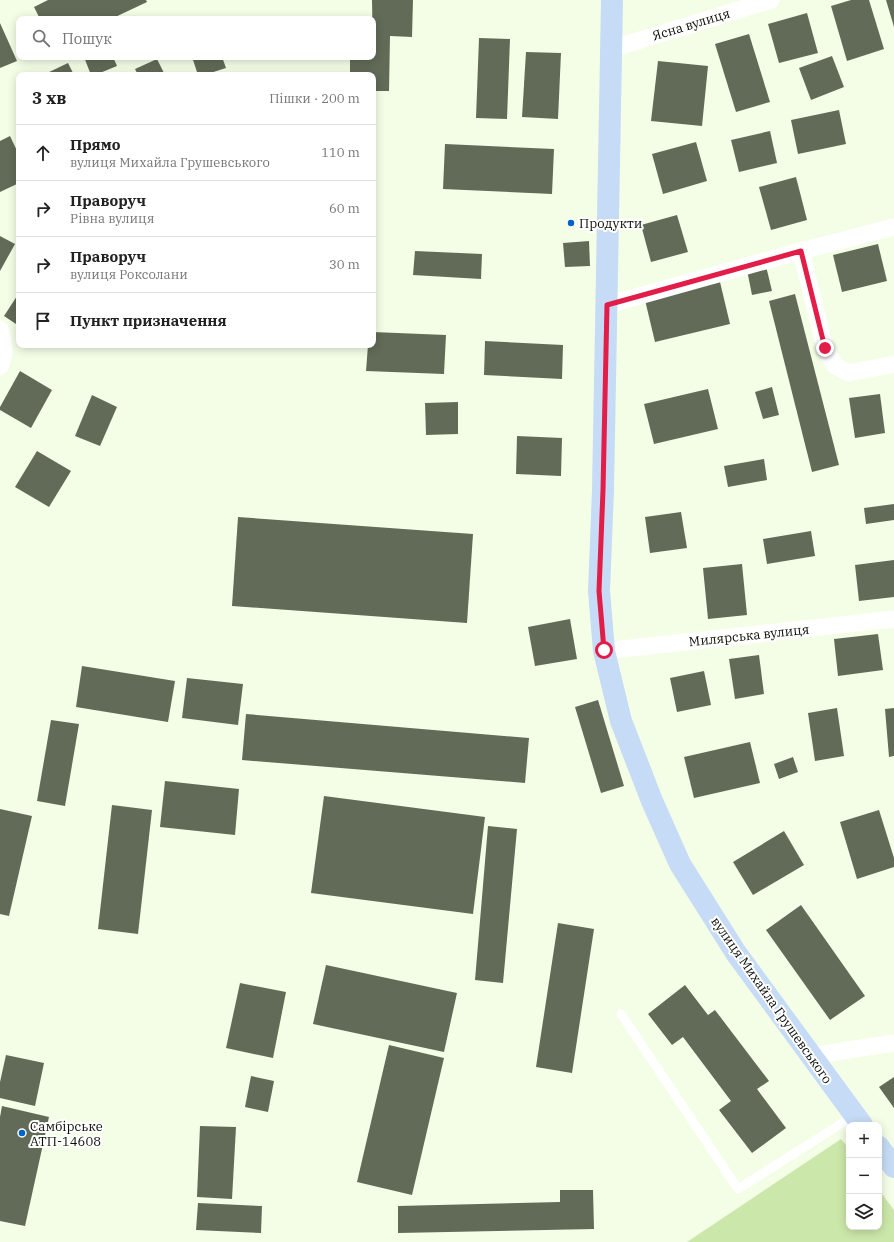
<!DOCTYPE html>
<html lang="uk">
<head>
<meta charset="utf-8">
<style>
  :root { --surface:#fff; --page:#f6f6f6; --text:#222; --muted:#767676; --line:#e0e0e0 }
  body { margin:0; font-family:"IBM Plex Serif",serif; background:var(--page); color:var(--text) }
  .controls { position:absolute; right:12px; bottom:12px; display:grid; overflow:hidden; border-radius:8px; box-shadow:0 2px 10px #0003 }
  .controls button { width:36px; height:36px; display:grid; place-items:center; padding:0; border:0; border-bottom:1px solid var(--line); background:var(--surface); color:var(--text); font:20px sans-serif }
  .stop { position:absolute; width:12px; height:12px; margin:-9px; border:3px solid #e11d48; border-radius:50%; background:#fff }
  .stop.end { background:#e11d48; border-color:#fff; box-shadow:0 1px 4px #0008 }
  .list { margin:0; padding:0; list-style:none }
  h2 { display:flex; justify-content:space-between; align-items:center; height:52px; margin:0; padding:0 16px; font-size:17px }
  h2 small { font-size:13px; font-weight:400; color:var(--muted) }
  .list li { display:grid; grid-template-columns:26px 1fr auto; gap:12px; align-items:center; box-sizing:border-box; height:56px; padding:0 16px; border-top:1px solid var(--line) }
  .list b { display:block; font-size:15px; white-space:nowrap }
  .list p { margin:0; font-size:13px; white-space:nowrap; color:var(--muted) }
  .list em { font-size:13px; font-style:normal; color:var(--muted) }
  .icon { flex:none; width:22px; height:22px; fill:none; stroke:currentColor; stroke-width:2; stroke-linecap:round; stroke-linejoin:round }
  .map { position:relative; flex:none; width:894px; height:1242px; overflow:hidden }
  .search { position:absolute; background:var(--surface); box-shadow:0 2px 10px #0003; left:16px; top:16px; width:360px; height:44px; display:flex; align-items:center; gap:10px; box-sizing:border-box; padding:0 14px; border-radius:8px; color:var(--muted); font-size:15px }
  .panel { position:absolute; background:var(--surface); box-shadow:0 2px 10px #0003; left:16px; top:72px; width:360px; height:276px; border-radius:8px }
  .map>svg:first-child { display:block }
  .green { fill:#cce7aa }
  .building { fill:#626b57 }
  .lines { fill:none; stroke-linecap:round; stroke-linejoin:round }
  .lane { stroke:#fff; stroke-width:9 }
  .street { stroke:#fff; stroke-width:17 }
  .secondary { stroke:#c6dbf6; stroke-width:22 }
  .route { stroke:#e11d48; stroke-width:5 }
  .poi-dot { fill:#0063cb; stroke:#fff; stroke-width:1.5 }
  .labels { text-anchor:middle; stroke-width:4; stroke-linejoin:round; paint-order:stroke }
  .street-label { font-size:13px; fill:#0b0e07; stroke:#fff }
  .poi-label { font-size:13px; fill:#0b0e07; stroke:#fff; text-anchor:start }
</style>
</head>
<body>
<div class="map">
<svg width="894" height="1242" viewBox="0 0 894 1242">
  <rect width="100%" height="100%" fill="#f4fee7"/>
  <!-- green -->
  <polygon class="green" points="841,1139 849,1149 849,1227 879,1227 879,1190 894,1210 894,1242 687,1242"/>
  <!-- building -->
  <g class="building">
    <polygon points="48,0 146,0 147,2 111,19 40,19 34,7"/>
    <polygon points="372,0 413,0 412,37 390,36 389,91 373,91 373,75 350,75 350,57 373,57"/>
    <polygon points="851,0 869,0 884,49 847,61 831,6"/>
    <polygon points="886,0 894,0 894,27"/>
    <polygon points="807,13 818,53 779,63 768,24"/>
    <polygon points="0,23 17,61 0,68"/>
    <polygon points="749,34 770,102 736,112 715,44"/>
    <polygon points="479,38 510,39 507,119 476,118"/>
    <polygon points="526,52 561,53 558,119 522,117"/>
    <polygon points="832,56 844,87 811,100 799,68"/>
    <polygon points="84,57 113,57 117,66 95,75 91,75"/>
    <polygon points="192,57 222,57 226,68 204,75 198,75"/>
    <polygon points="157,59 165,75 138,75 135,69"/>
    <polygon points="658,61 708,66 702,126 651,121"/>
    <polygon points="68,63 74,75 45,75 45,74"/>
    <polygon points="839,110 846,144 798,154 791,120"/>
    <polygon points="770,131 777,163 739,172 731,140"/>
    <polygon points="10,136 19,155 19,183 0,192 0,141"/>
    <polygon points="696,142 707,181 663,194 652,154"/>
    <polygon points="445,144 554,149 552,194 443,189"/>
    <polygon points="796,177 807,220 771,230 759,187"/>
    <polygon points="677,215 688,252 651,262 641,225"/>
    <polygon points="0,236 15,244 0,271"/>
    <polygon points="589,241 590,266 565,267 563,243"/>
    <polygon points="878,244 887,281 842,292 833,255"/>
    <polygon points="415,251 482,254 481,279 413,275"/>
    <polygon points="766,266 772,291 752,295 747,270"/>
    <polygon points="720,282 730,324 655,342 645,300"/>
    <polygon points="19,293 19,326 4,316"/>
    <polygon points="795,294 839,465 812,472 769,301"/>
    <polygon points="373,332 446,335 444,374 366,371 368,345 373,345"/>
    <polygon points="485,341 563,345 562,379 484,375"/>
    <polygon points="20,371 52,390 31,428 0,410 0,407"/>
    <polygon points="772,387 779,415 763,419 755,392"/>
    <polygon points="708,389 718,429 654,444 644,404"/>
    <polygon points="880,394 885,433 855,438 849,398"/>
    <polygon points="92,395 117,407 100,446 75,436"/>
    <polygon points="458,402 458,434 426,435 425,403"/>
    <polygon points="517,436 562,438 561,476 516,474"/>
    <polygon points="37,451 71,471 49,507 15,487"/>
    <polygon points="764,459 767,480 728,487 724,466"/>
    <polygon points="894,504 894,520 866,524 864,508"/>
    <polygon points="681,512 687,548 650,553 645,517"/>
    <polygon points="238,517 473,534 467,623 232,606"/>
    <polygon points="811,531 815,556 767,564 763,539"/>
    <polygon points="894,560 894,597 859,601 855,565"/>
    <polygon points="742,564 747,615 708,619 703,568"/>
    <polygon points="570,619 577,659 535,666 528,627"/>
    <polygon points="878,634 883,670 838,676 834,639"/>
    <polygon points="759,655 764,694 735,699 729,659"/>
    <polygon points="82,666 175,681 168,722 76,707"/>
    <polygon points="704,671 711,705 677,712 670,678"/>
    <polygon points="187,678 243,684 238,725 182,718"/>
    <polygon points="598,700 624,786 601,793 575,707"/>
    <polygon points="837,708 844,756 815,761 808,713"/>
    <polygon points="894,708 894,756 889,757 885,709"/>
    <polygon points="246,714 529,738 525,783 242,760"/>
    <polygon points="51,720 79,724 65,806 37,801"/>
    <polygon points="750,742 760,783 694,798 684,757"/>
    <polygon points="793,757 798,772 779,779 774,764"/>
    <polygon points="165,781 239,789 235,835 160,827"/>
    <polygon points="324,796 485,817 473,914 311,893"/>
    <polygon points="112,805 152,810 138,934 98,929"/>
    <polygon points="0,809 32,816 9,916 0,914"/>
    <polygon points="879,810 894,858 894,867 857,879 840,822"/>
    <polygon points="488,826 517,829 503,983 475,980"/>
    <polygon points="784,831 804,865 753,895 733,862"/>
    <polygon points="801,905 865,996 830,1020 766,930"/>
    <polygon points="558,923 594,929 572,1073 536,1067"/>
    <polygon points="326,965 457,993 444,1052 313,1024"/>
    <polygon points="240,983 286,992 273,1058 226,1048"/>
    <polygon points="685,985 708,1015 715,1010 769,1081 757,1089 786,1128 752,1153 719,1110 731,1101 683,1037 672,1045 648,1014"/>
    <polygon points="389,1045 444,1058 412,1195 357,1182"/>
    <polygon points="6,1055 44,1063 35,1106 0,1098 0,1082"/>
    <polygon points="251,1076 274,1081 268,1112 245,1107"/>
    <polygon points="894,1077 894,1108 879,1087"/>
    <polygon points="2,1106 49,1117 25,1226 0,1221 0,1117"/>
    <polygon points="200,1126 236,1127 232,1199 197,1197"/>
    <polygon points="560,1190 593,1190 594,1229 398,1233 398,1206 560,1202"/>
    <polygon points="198,1203 262,1206 261,1233 196,1230"/>
  </g>
  <g class="lines">
    <!-- lane -->
    <polyline class="lane" points="621,1014 738,1189 855,1115"/>
    <!-- street -->
    <g class="street">
      <polyline points="611,49 771,0"/>
      <polyline points="801,251 825,348 835,366 849,373 894,364"/>
      <polyline points="607,305 801,251 894,227"/>
      <path d="M 0,329 C 5,342 5,355 0,367"/>
      <polyline points="604,651 894,619"/>
      <polyline points="811,1056 894,1043"/>
    </g>
    <!-- secondary -->
    <g class="secondary">
      <polyline points="612,0 603,490 599,591 604,651 621,721 652,801 680,864 736,953 862,1125"/>
      <polyline points="879,1147 894,1167"/>
    </g>
  </g>
  <g class="lines">
    <!-- route -->
    <polyline class="route" points="604,650 599,591 603,490 607,305 801,251 825,348"/>
  </g>
  <!-- markers -->
  <g class="poi-dot">
    <circle cx="571" cy="223" r="4"/>
    <circle cx="22" cy="1133" r="4"/>
  </g>
  <g class="labels">
    <!-- street labels -->
    <g class="street-label">
      <text transform="translate(691 24) rotate(-17)" y="5">Ясна вулиця</text>
      <text transform="translate(749 635) rotate(-6)" y="5">Милярська вулиця</text>
      <text transform="translate(772 1000) rotate(55)" y="5">вулиця Михайла Грушевського</text>
    </g>
    <!-- poi labels -->
    <g class="poi-label">
      <text x="579" y="228">Продукти</text>
      <text x="30" y="1131">Самбірське<tspan x="30" dy="15">АТП-14608</tspan></text>
    </g>
  </g>
</svg>
<div class="controls">
<button>+</button>
<button>−</button>
<button><svg class="icon" aria-label="layers" viewBox="0 0 24 24"><path d="M12 4l9 5-9 5-9-5zM3 14l9 5 9-5"/></svg></button>
</div>
<div class="stop" style="left:604px;top:650px"></div>
<div class="stop end" style="left:825px;top:348px"></div>
<div class="search"><svg class="icon" aria-label="search" viewBox="0 0 24 24"><circle cx="10" cy="10" r="6"/><path d="M15 15l6 6"/></svg>Пошук</div>
<section class="panel">
<h2>3 хв<small>Пішки · 200 m</small></h2>
<ul class="list">
<li><svg class="icon" aria-label="ahead" viewBox="0 0 24 24"><path d="M12 20V5M6 11l6-6 6 6"/></svg><div><b>Прямо</b><p>вулиця Михайла Грушевського</p></div><em>110 m</em></li>
<li><svg class="icon" aria-label="right" viewBox="0 0 24 24"><path d="M7 20v-9h11M14 6l5 5-5 5"/></svg><div><b>Праворуч</b><p>Рівна вулиця</p></div><em>60 m</em></li>
<li><svg class="icon" aria-label="right" viewBox="0 0 24 24"><path d="M7 20v-9h11M14 6l5 5-5 5"/></svg><div><b>Праворуч</b><p>вулиця Роксолани</p></div><em>30 m</em></li>
<li><svg class="icon" aria-label="arrive" viewBox="0 0 24 24"><path d="M6 21V4h12l-3 4 3 4H6"/></svg><div><b>Пункт призначення</b></div></li>
</ul>
</section>
</div>
</body>
</html>
